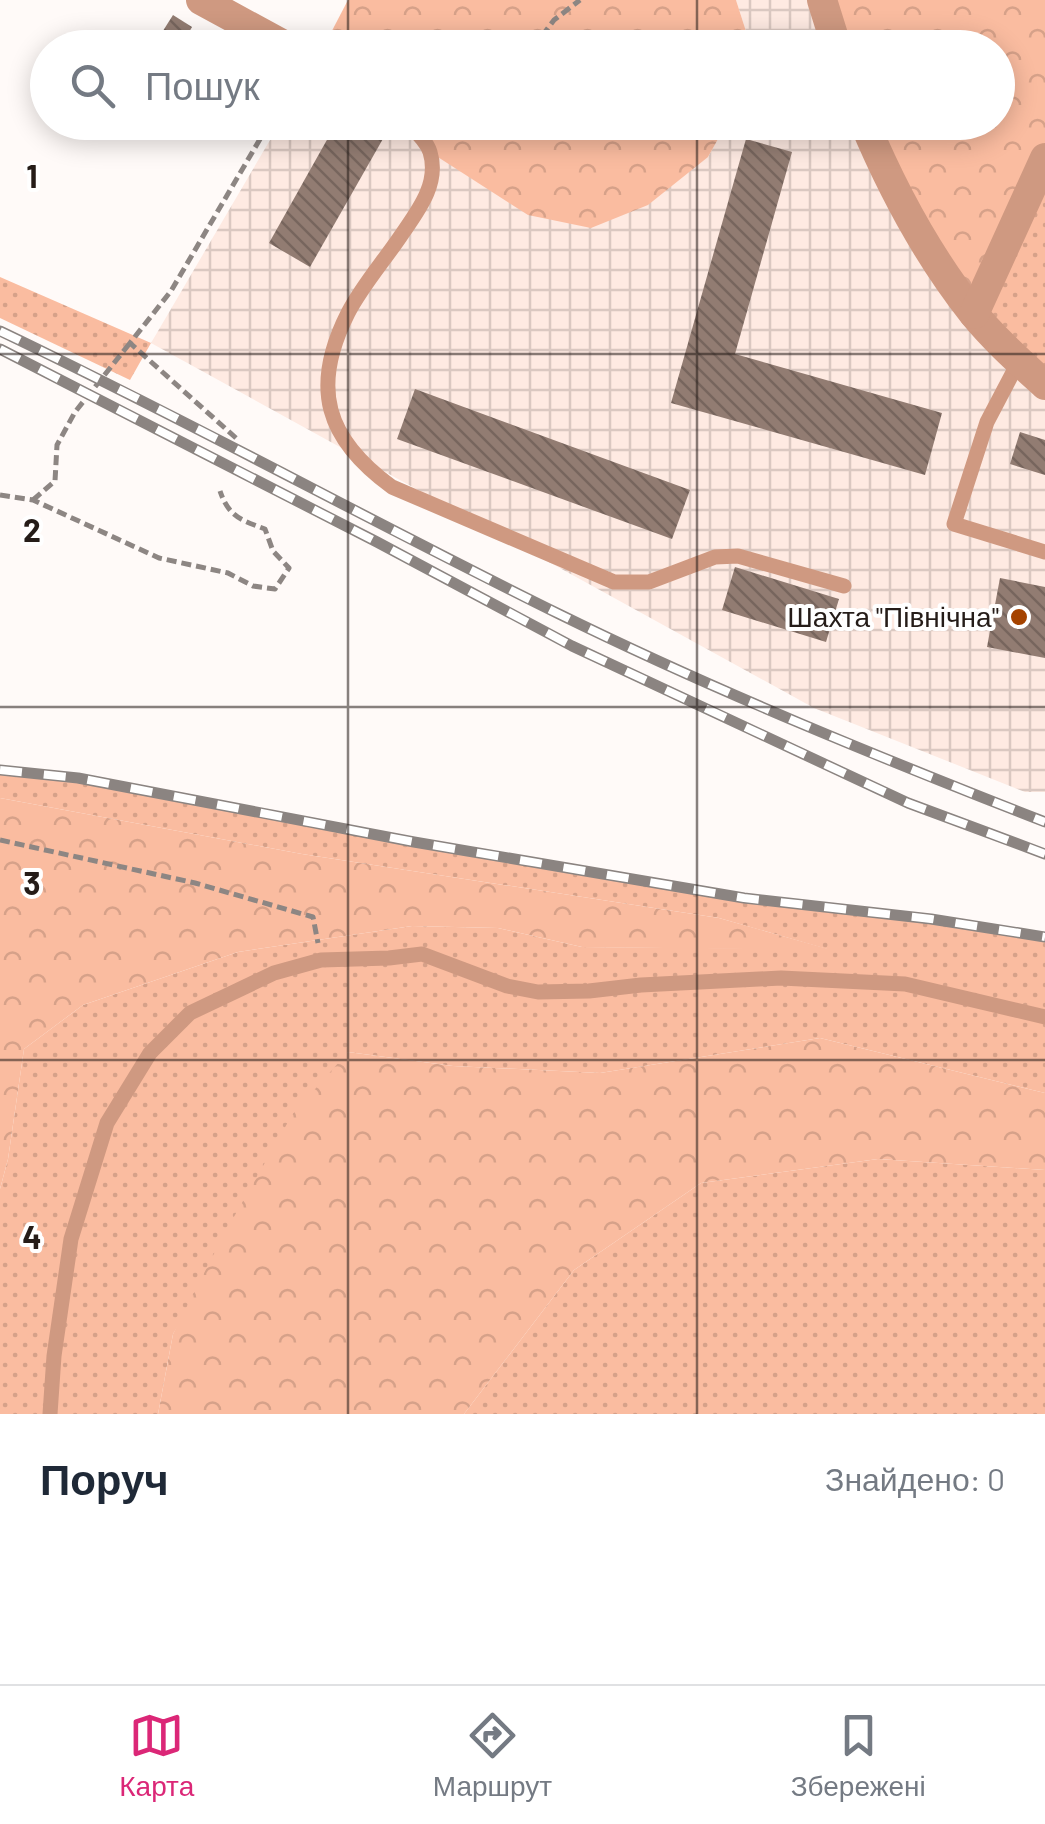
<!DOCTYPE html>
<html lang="uk">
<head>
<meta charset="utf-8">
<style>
  :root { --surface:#fff; --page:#f2f2f3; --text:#1f2937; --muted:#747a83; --line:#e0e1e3; --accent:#db2777 }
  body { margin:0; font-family:Barlow,sans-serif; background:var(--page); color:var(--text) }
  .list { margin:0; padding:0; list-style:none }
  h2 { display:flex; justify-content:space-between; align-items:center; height:130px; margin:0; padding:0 40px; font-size:42px }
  h2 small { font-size:32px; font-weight:400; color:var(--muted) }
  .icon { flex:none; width:55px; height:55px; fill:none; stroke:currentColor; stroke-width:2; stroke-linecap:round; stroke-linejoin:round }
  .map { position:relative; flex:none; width:1045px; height:1414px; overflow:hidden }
  .search { position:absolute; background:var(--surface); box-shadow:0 5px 25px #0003; left:30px; right:30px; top:30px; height:110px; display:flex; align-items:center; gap:25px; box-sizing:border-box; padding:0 35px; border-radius:55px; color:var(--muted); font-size:38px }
  .sheet { height:270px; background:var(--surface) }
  nav { display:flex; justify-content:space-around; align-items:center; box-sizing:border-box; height:140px; border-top:2px solid var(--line); background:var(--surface); font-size:28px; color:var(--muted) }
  nav a { display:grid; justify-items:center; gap:5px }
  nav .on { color:var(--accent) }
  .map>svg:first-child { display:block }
  .industrial { fill:url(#industrial-grid) }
  .grass { fill:url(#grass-dots) }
  .forest { fill:url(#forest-crowns) }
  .building { fill:url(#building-back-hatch) }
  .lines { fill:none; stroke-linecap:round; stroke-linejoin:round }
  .path { stroke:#8d8683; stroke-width:5; stroke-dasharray:10 5; stroke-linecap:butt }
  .lane { stroke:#cf9981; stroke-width:15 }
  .street { stroke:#cf9981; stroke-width:30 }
  .rail-casing { stroke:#8b8481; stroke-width:11 }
  .rail { stroke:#fff; stroke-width:8; stroke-dasharray:22; stroke-linecap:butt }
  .grid { fill:none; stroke:#251c18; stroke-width:2.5; stroke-opacity:0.55 }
  .poi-dot { fill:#a54300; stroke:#fff; stroke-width:4 }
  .labels { text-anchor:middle; stroke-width:8; stroke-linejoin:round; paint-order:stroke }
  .poi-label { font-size:28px; fill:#251c18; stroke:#fff; text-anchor:end }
  .grid-label { font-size:32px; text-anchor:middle; font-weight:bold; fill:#251c18; stroke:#fff; stroke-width:8; stroke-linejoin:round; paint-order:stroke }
</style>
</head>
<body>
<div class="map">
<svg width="1045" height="1414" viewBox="0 0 1045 1414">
  <defs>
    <pattern id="industrial-grid" width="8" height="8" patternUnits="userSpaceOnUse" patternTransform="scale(2.5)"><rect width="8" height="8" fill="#feeae2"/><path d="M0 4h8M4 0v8" fill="none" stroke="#dac8c1"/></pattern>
    <pattern id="grass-dots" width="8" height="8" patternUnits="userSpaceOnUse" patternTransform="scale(2.5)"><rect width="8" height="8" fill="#fabca0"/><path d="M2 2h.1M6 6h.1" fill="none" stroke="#d6a189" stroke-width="1.8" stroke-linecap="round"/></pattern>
    <pattern id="forest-crowns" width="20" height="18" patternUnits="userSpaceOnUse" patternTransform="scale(2.5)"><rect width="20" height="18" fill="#fabca0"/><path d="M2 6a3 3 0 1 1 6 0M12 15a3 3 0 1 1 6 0" fill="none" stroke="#d6a189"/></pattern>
    <pattern id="building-back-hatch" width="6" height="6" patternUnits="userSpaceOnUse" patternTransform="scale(2.5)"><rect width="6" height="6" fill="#927c72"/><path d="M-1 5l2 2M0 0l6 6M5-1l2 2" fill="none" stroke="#77655d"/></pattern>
  </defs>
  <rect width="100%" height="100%" fill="#fffaf8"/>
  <!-- industrial -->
  <g class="industrial">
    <polygon points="736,0 822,0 837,47 751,47"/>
    <polygon points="280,123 406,123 708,157 727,123 864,123 1045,385 1045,792 1025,792 814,708 151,343"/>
  </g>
  <!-- grass -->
  <g class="grass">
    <polygon points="1045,158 1045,385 974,314"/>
    <polygon points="0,277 151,343 130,380 0,318"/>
    <polygon points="0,770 78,778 414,842 744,898 931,919 1045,937 1045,1093 820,1038 600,1073 453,1066 348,1052 173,1334 158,1414 0,1414 0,1189 8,1159 24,1049 83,1005 238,952 412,926 498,928 582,947 827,949 719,918 302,854 0,798"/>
    <polygon points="878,1159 1045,1170 1045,1414 464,1414 574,1270 701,1183"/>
  </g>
  <!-- forest -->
  <g class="forest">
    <polygon points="348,0 736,0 751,47 323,48"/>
    <polygon points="822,0 1045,0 1045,158 974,314 864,123 998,122 998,48 837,47"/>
    <polygon points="406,123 727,123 708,157 648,205 591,228 528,215 430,152"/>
    <polygon points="0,798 302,854 719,918 832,950 582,947 498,928 412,926 238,952 83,1005 24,1049 8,1159 0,1189"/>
    <polygon points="820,1038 1045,1093 1045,1170 878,1159 701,1183 574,1270 464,1414 158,1414 173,1334 223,1236 292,1115 348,1052 453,1066 600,1073"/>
  </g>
  <!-- building -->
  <g class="building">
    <polygon points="173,15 192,27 180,48 165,48 156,42"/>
    <polygon points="590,33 626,47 626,48 584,48"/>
    <polygon points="337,122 359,122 384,137 310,267 269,243"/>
    <polygon points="746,139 792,152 735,354 942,413 925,475 671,403"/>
    <polygon points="415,389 690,490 672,539 397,439"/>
    <polygon points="1020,432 1045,440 1045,475 1010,464"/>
    <polygon points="735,567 839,599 826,642 722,610"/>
    <polygon points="1000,578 1045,587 1045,658 987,647"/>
  </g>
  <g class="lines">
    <!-- path -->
    <g class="path">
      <polyline points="533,48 554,20 580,0"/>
      <polyline points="236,438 130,343 171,291 270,122"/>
      <path d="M 0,495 L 33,500 L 159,558 L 228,573 L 253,586 L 275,589 L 289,568 L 273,551 L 265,529 C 241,520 229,517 220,491"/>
      <polyline points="33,500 55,481 57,445 75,412 130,343"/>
      <polyline points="0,840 195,883 313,917 318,943"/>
    </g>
    <!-- lane -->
    <g class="lane">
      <path d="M 406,122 C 415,131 426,140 430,152 C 440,184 417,212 400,237 C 383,262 362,286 348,313 C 310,388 326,439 392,487 L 614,582 L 649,582 L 715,557 L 738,556 L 844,586"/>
      <polyline points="1019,361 987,422 954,524 1045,552"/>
      <polyline points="50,1414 54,1356 71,1239 107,1123 150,1053 190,1013 274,973 321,960 389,958 422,954 507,986 538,992 589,991 641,985 781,978 905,984 1045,1017"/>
    </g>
    <!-- street -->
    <g class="street">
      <polyline points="201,0 289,48"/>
      <polyline points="822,0 837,48"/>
      <path d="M 864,122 C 892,189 928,256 973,313 C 994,339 1020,362 1045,385"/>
      <polyline points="974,314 1045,158"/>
    </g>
    <!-- rail casing -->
    <g class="rail-casing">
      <g id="rail">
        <path d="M 0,331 C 189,421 372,522 559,614 C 718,692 881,758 1045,822"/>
        <polyline points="0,349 377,542 572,646 908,803 1045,854"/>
        <polyline points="0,770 78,778 414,842 744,898 931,919 1045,937"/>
      </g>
    </g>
    <!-- rail -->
    <use href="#rail" class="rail"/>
  </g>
  <!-- grid -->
  <path class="grid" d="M 348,0 L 348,48M 697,0 L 697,48M 348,122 L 348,1414M 697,122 L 697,1414M 0,354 L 1045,354M 0,707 L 1045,707M 0,1060 L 1045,1060"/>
  <!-- markers -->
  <circle class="poi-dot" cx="1019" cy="617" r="10"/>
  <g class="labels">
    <!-- poi labels -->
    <g class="poi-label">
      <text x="999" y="627">Шахта "Північна"</text>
    </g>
  </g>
  <g class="grid-label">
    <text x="32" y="188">1</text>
    <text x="32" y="542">2</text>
    <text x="32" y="895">3</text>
    <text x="32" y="1249">4</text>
  </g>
</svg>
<div class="search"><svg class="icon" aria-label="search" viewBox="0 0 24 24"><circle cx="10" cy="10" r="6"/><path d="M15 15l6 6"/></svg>Пошук</div>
</div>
<section class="sheet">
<h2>Поруч<small>Знайдено: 0</small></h2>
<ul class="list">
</ul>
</section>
<nav>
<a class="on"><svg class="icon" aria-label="map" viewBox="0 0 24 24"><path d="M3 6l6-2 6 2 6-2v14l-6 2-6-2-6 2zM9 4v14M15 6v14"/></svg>Карта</a>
<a><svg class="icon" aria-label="directions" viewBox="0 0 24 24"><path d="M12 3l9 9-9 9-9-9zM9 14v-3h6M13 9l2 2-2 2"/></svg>Маршрут</a>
<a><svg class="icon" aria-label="saved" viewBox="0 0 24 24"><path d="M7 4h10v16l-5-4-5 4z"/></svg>Збережені</a>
</nav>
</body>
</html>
